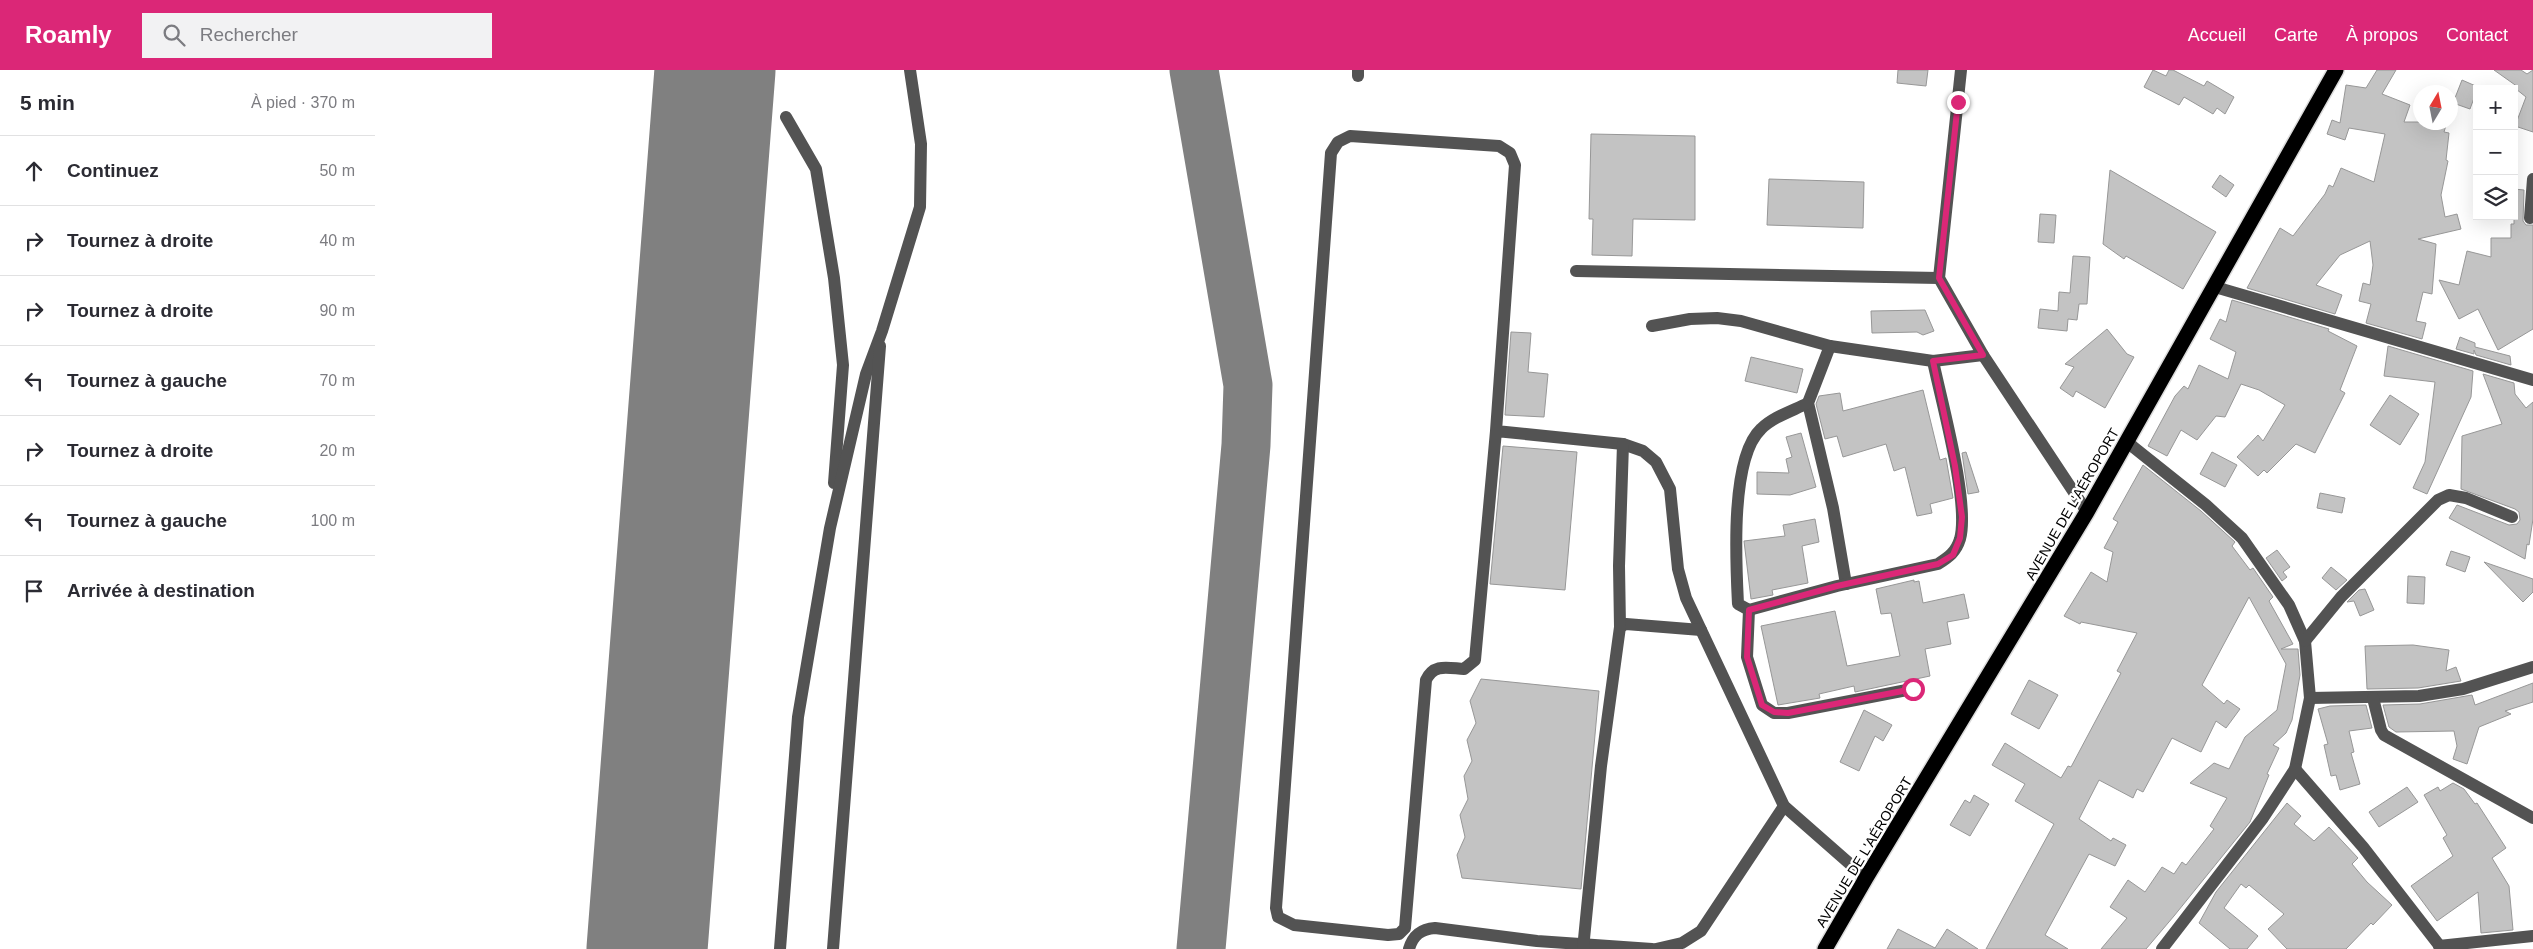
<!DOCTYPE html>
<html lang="fr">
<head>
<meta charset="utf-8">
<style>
  :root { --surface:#fff; --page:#f2f2f3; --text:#2b2b33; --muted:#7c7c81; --line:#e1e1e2; --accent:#db2777 }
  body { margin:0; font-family:Arial,sans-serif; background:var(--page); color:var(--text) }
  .controls { position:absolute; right:15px; top:15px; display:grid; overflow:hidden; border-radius:0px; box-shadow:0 5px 20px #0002 }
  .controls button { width:45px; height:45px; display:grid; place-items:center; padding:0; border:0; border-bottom:1px solid var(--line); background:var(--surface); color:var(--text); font:25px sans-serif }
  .compass { position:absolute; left:2038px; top:15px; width:45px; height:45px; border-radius:50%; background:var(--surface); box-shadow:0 5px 20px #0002; rotate:10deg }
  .stop { position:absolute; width:15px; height:15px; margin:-11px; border:4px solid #db2777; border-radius:50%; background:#fff }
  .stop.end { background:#db2777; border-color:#fff; box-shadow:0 1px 5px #0008 }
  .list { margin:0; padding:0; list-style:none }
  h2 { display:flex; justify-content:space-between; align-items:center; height:65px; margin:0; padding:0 20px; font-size:21px }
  h2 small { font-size:16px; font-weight:400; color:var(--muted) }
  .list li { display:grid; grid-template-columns:32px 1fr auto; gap:15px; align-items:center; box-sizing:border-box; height:70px; padding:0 20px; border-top:1px solid var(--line) }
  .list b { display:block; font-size:19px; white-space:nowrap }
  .list em { font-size:16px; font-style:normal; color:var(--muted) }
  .icon { flex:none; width:28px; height:28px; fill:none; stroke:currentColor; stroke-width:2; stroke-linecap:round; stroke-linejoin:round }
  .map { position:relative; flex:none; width:2158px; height:879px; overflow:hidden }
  header { display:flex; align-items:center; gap:30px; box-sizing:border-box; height:70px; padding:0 25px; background:var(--accent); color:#fff }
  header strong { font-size:24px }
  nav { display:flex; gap:28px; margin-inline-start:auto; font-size:18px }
  .search { width:350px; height:45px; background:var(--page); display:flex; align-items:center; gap:12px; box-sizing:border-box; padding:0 18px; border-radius:0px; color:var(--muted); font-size:19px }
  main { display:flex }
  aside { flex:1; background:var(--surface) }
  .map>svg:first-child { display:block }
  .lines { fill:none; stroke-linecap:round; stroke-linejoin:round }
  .taxiway { stroke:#808080; stroke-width:49 }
  .runway { stroke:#808080; stroke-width:121 }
  .building { fill:#c3c3c3; stroke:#979797 }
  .highway-casing { stroke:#dbdbdb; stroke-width:18 }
  .minor { stroke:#535353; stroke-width:12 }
  .highway { stroke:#000; stroke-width:15 }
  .route { stroke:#db2777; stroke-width:6 }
  .labels { text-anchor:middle; stroke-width:4.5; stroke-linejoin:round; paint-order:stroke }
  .street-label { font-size:14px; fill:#000; stroke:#fff }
</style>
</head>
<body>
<header>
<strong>Roamly</strong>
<div class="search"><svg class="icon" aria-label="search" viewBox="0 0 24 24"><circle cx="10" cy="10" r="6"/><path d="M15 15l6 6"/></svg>Rechercher</div>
<nav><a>Accueil</a><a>Carte</a><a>À propos</a><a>Contact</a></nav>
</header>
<main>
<aside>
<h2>5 min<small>À pied · 370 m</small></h2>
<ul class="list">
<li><svg class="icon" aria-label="ahead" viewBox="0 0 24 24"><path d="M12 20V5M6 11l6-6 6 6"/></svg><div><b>Continuez</b></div><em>50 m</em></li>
<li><svg class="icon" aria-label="right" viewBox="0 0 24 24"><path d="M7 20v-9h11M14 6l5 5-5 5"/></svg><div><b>Tournez à droite</b></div><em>40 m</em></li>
<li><svg class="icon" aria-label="right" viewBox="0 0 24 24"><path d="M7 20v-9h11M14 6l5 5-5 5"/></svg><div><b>Tournez à droite</b></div><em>90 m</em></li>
<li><svg class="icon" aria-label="left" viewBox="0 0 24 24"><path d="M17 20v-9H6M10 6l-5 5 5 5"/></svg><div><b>Tournez à gauche</b></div><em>70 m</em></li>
<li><svg class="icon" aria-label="right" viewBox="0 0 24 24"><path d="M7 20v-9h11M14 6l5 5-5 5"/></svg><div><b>Tournez à droite</b></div><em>20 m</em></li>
<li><svg class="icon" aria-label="left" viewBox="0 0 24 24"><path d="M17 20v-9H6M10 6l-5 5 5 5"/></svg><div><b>Tournez à gauche</b></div><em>100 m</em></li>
<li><svg class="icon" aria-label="arrive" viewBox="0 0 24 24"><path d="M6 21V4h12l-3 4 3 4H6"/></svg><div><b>Arrivée à destination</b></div></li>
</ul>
</aside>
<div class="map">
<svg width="2158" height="879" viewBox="0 0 2158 879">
  <rect width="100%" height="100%" fill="#fff"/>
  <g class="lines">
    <!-- taxiway -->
    <polyline class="taxiway" points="819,0 873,315 871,375 826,879"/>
    <!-- runway -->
    <polyline class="runway" points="272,879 340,0"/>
  </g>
  <!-- building -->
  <g class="building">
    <polygon points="1523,0 1553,0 1551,16 1522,13"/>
    <polygon points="1778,0 1791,6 1794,0 1798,0 1829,16 1832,11 1859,27 1850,44 1842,38 1838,44 1809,27 1804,35 1769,17"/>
    <polygon points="2002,0 2021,0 2007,24 2035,35 2029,52 2072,52 2069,62 2074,63 2071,90 2073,91 2066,125 2070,147 2082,144 2086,159 2043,169 2061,174 2057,224 2048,222 2041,251 2051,253 2047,269 1991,253 1996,234 1984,231 1988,213 1995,215 1998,195 1995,171 1965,185 1941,215 1967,225 1960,244 1872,218 1905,158 1918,166 1950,124 1954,115 1958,117 1966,98 1999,112 2010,64 1974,58 1970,70 1952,64 1957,50 1965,53 1971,15 1991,18"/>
    <polygon points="2119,0 2146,0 2152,4 2158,0 2158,62 2140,56 2151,27 2141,19 2143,17"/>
    <polygon points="2087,10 2103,17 2095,39 2078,33"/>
    <polygon points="1216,64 1320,66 1320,150 1258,149 1257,186 1217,185 1218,149 1214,149"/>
    <polygon points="1735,100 1841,162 1808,219 1751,186 1749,189 1728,174"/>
    <polygon points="1845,105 1859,115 1851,127 1837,117"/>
    <polygon points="1394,109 1489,112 1488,158 1392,155"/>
    <polygon points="2139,119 2149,120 2148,151 2151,155 2158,155 2158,259 2123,280 2103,239 2084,249 2064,210 2084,215 2092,181 2116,187 2116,168 2136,168 2136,154 2139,154"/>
    <polygon points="1665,144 1681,145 1679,173 1663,172"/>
    <polygon points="1698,186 1715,187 1712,234 1704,234 1702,250 1693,249 1692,261 1663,258 1665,239 1683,241 1684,222 1695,223"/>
    <polygon points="1857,230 1954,259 1953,261 1982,276 1965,320 1970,323 1940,383 1921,374 1892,403 1889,400 1883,406 1862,387 1883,365 1888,371 1910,335 1884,320 1866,314 1850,347 1841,346 1822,370 1806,360 1792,386 1773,376 1800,326 1809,316 1813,319 1824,295 1853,309 1861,282 1835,269 1845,249 1851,252"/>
    <polygon points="1550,240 1559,261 1548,265 1542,262 1497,263 1496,241"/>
    <polygon points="1732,259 1752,284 1759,287 1730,338 1701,321 1698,327 1685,318 1699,297 1690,294"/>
    <polygon points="1136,262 1156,263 1153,302 1173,304 1169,347 1130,345"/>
    <polygon points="2085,267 2100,273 2100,277 2135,286 2136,295 2101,285 2099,280 2099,284 2081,279"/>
    <polygon points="2013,276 2098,301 2096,327 2052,424 2038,418 2050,392 2060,312 2009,306"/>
    <polygon points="1376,287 1428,299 1422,323 1370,311"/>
    <polygon points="2108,304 2139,313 2140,324 2151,338 2158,332 2158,449 2154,475 2152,474 2150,489 2074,448 2082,435 2134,455 2142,454 2145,450 2144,442 2140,439 2086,419 2087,366 2127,354"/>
    <polygon points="1548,320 1565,390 1571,388 1578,428 1555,434 1557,443 1542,446 1530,397 1519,401 1511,374 1468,387 1462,366 1450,369 1441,334 1444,326 1465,323 1468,341"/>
    <polygon points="2015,325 2044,344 2025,375 1995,355"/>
    <polygon points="1426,363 1441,417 1415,425 1382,424 1382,402 1414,403 1411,389 1417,387 1411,367"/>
    <polygon points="1128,376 1202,382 1190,520 1115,514"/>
    <polygon points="1591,382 1604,422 1593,424 1587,383"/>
    <polygon points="1837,382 1862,395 1850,417 1825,404"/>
    <polygon points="1768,395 1826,441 1860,472 1857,476 1875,500 1878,498 1898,527 1894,531 1918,574 1906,579 1923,579 1925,605 1917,650 1911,663 1898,675 1904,678 1892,704 1894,705 1875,752 1799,846 1771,879 1726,879 1752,848 1735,837 1753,810 1770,822 1787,797 1799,804 1807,792 1811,795 1839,759 1835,756 1852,728 1815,713 1839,693 1854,699 1870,667 1902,640 1911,594 1874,527 1827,615 1849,634 1852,630 1865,639 1851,658 1841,651 1826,682 1797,668 1768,722 1762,719 1758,728 1724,710 1704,749 1736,771 1738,768 1751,775 1740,796 1714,784 1670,865 1693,879 1611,879 1679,754 1640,731 1650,714 1617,695 1630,673 1686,708 1693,696 1696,697 1746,603 1742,601 1762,563 1706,552 1705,554 1689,546 1716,502 1732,512 1738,482 1729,478 1743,452 1738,449"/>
    <polygon points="1945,423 1970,428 1967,443 1942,438"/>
    <polygon points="1440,449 1444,472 1427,476 1433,513 1397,520 1398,525 1376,529 1369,471 1410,466 1408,455"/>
    <polygon points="1902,480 1915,497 1908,502 1912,507 1907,511 1891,488"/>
    <polygon points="2076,481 2095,487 2090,502 2071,495"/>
    <polygon points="2109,492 2158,509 2158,522 2148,532"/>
    <polygon points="1956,497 1972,510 1961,520 1947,508"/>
    <polygon points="2033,506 2050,507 2049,534 2032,533"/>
    <polygon points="1539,510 1539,512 1544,511 1548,533 1589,524 1594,548 1572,552 1576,574 1550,579 1555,606 1480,622 1479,616 1444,624 1445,628 1403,635 1386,556 1460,541 1472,596 1525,586 1516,543 1506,544 1501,519"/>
    <polygon points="1990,519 1999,540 1985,546 1979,531 1972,532 1984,520"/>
    <polygon points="2038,575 2074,580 2071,601 2081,597 2086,611 2043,618 1992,619 1990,576"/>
    <polygon points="1106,609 1224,621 1206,819 1087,808 1082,785 1090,767 1085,745 1093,729 1089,706 1097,691 1092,670 1101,653 1095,631"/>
    <polygon points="1654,610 1683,625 1664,659 1636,644"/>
    <polygon points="2158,613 2158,632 2130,641 2136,644 2104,657 2092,694 2078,689 2082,676 2079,661 2021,662 2014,657 2008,635 2045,634 2097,625 2100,635"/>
    <polygon points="1991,635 1997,658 1974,661 1979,682 1976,683 1985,714 1965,720 1961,705 1956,706 1949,675 1953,674 1943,639 1955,636"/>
    <polygon points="1489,640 1517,655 1508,671 1500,666 1484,701 1465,692"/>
    <polygon points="2078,713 2089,719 2100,734 2102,733 2131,778 2117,788 2134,816 2138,860 2106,863 2103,822 2062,851 2036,816 2078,786 2068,768 2072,765 2049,725 2063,717 2065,721"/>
    <polygon points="2032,717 2043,732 2004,757 1994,742"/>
    <polygon points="1599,725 1614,734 1595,766 1575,755 1590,730 1595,733"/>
    <polygon points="1912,733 1926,746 1919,754 1939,771 1954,757 1983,788 1977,794 1992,812 2017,835 1998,855 1996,853 1971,879 1912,879 1893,859 1909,844 1874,815 1871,818 1866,814 1849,838 1883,866 1872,879 1855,879 1824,853 1841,822"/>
    <polygon points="1523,859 1560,878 1572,859 1603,879 1512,879"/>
  </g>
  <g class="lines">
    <!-- highway casing -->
    <g class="highway-casing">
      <polyline id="highway" points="1450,879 1491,808 1712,442 1961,0"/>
    </g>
    <!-- minor -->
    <g class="minor">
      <polyline points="1586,0 1564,208 1608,285 1712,442"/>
      <polyline points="983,6 983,0"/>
      <polyline points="411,47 441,99 459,208 468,295 459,413"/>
      <polyline points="2155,148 2158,109"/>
      <polyline points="1201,201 1564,208"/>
      <polyline points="1840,217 2158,310"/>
      <polyline points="1277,256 1315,249 1342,248 1366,251 1455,276 1558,291 1608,285"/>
      <polyline points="1455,276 1433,333 1458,438 1471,514"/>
      <path d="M 1433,333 C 1417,341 1398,347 1386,359 C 1355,388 1361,493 1363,534 L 1374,540 L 1372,587 L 1387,635 L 1399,643 L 1413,643 L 1537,619"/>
      <path d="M 1121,361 L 1140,95 L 1135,83 L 1124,76 L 975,66 L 963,72 L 956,83 L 901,838 L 903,847 L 919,855 L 1013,865 L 1024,864 L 1030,858 L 1051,610 C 1059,593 1073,598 1089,599 L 1100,590 L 1121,361 L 1248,374 L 1268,381 L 1281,392 L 1295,419 L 1303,499 L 1311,528 L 1409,736 L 1491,808"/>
      <polyline points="1752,372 1831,435 1867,468 1914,535 1930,571 1935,628 1920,699 1888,748 1787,879"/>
      <path d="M 1374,540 L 1462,516 L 1563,494 C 1574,487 1581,482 1585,469 C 1595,433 1566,330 1558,291"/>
      <polyline points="1245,557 1251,554 1326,560"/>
      <polyline points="1930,571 1966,527 2063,430 2074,425 2091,428 2137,447"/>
      <polyline points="1935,628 2044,626 2088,619 2158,597"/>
      <polyline points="1998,628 2006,660 2009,665 2158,748"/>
      <polyline points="1920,699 1988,777 2067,879"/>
      <polyline points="2064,876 2158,866"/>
      <polyline points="405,879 423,647 455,458 491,304 507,261 545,137 546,74 535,0"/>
      <polyline points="458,879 505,276"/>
      <path d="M 1034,879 C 1038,865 1046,859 1060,858 L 1162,871 L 1277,879"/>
      <polyline points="1208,879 1226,696 1245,557 1244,496 1248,374"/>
      <polyline points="1281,879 1307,873 1326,861 1409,736"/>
    </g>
    <!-- highway -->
    <use href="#highway" class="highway"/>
  </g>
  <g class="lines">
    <!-- route -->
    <polyline class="route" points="1538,619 1413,643 1399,642 1387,635 1372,587 1374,540 1462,516 1563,494 1578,485 1585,468 1587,447 1580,396 1558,291 1608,285 1564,208 1583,32"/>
  </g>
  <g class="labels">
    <!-- street labels -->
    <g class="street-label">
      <text transform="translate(1697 434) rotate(-60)" y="5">AVENUE DE L'AÉROPORT</text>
      <text transform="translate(1489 782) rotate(-59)" y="5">AVENUE DE L'AÉROPORT</text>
    </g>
  </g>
</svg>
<div class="controls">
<button>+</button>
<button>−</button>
<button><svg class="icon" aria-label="layers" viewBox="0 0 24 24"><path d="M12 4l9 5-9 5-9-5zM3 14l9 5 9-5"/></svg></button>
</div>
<svg class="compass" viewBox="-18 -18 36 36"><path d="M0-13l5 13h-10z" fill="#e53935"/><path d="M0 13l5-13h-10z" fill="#7c7c81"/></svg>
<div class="stop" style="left:1538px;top:619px"></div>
<div class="stop end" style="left:1583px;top:32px"></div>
</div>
</main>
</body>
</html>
